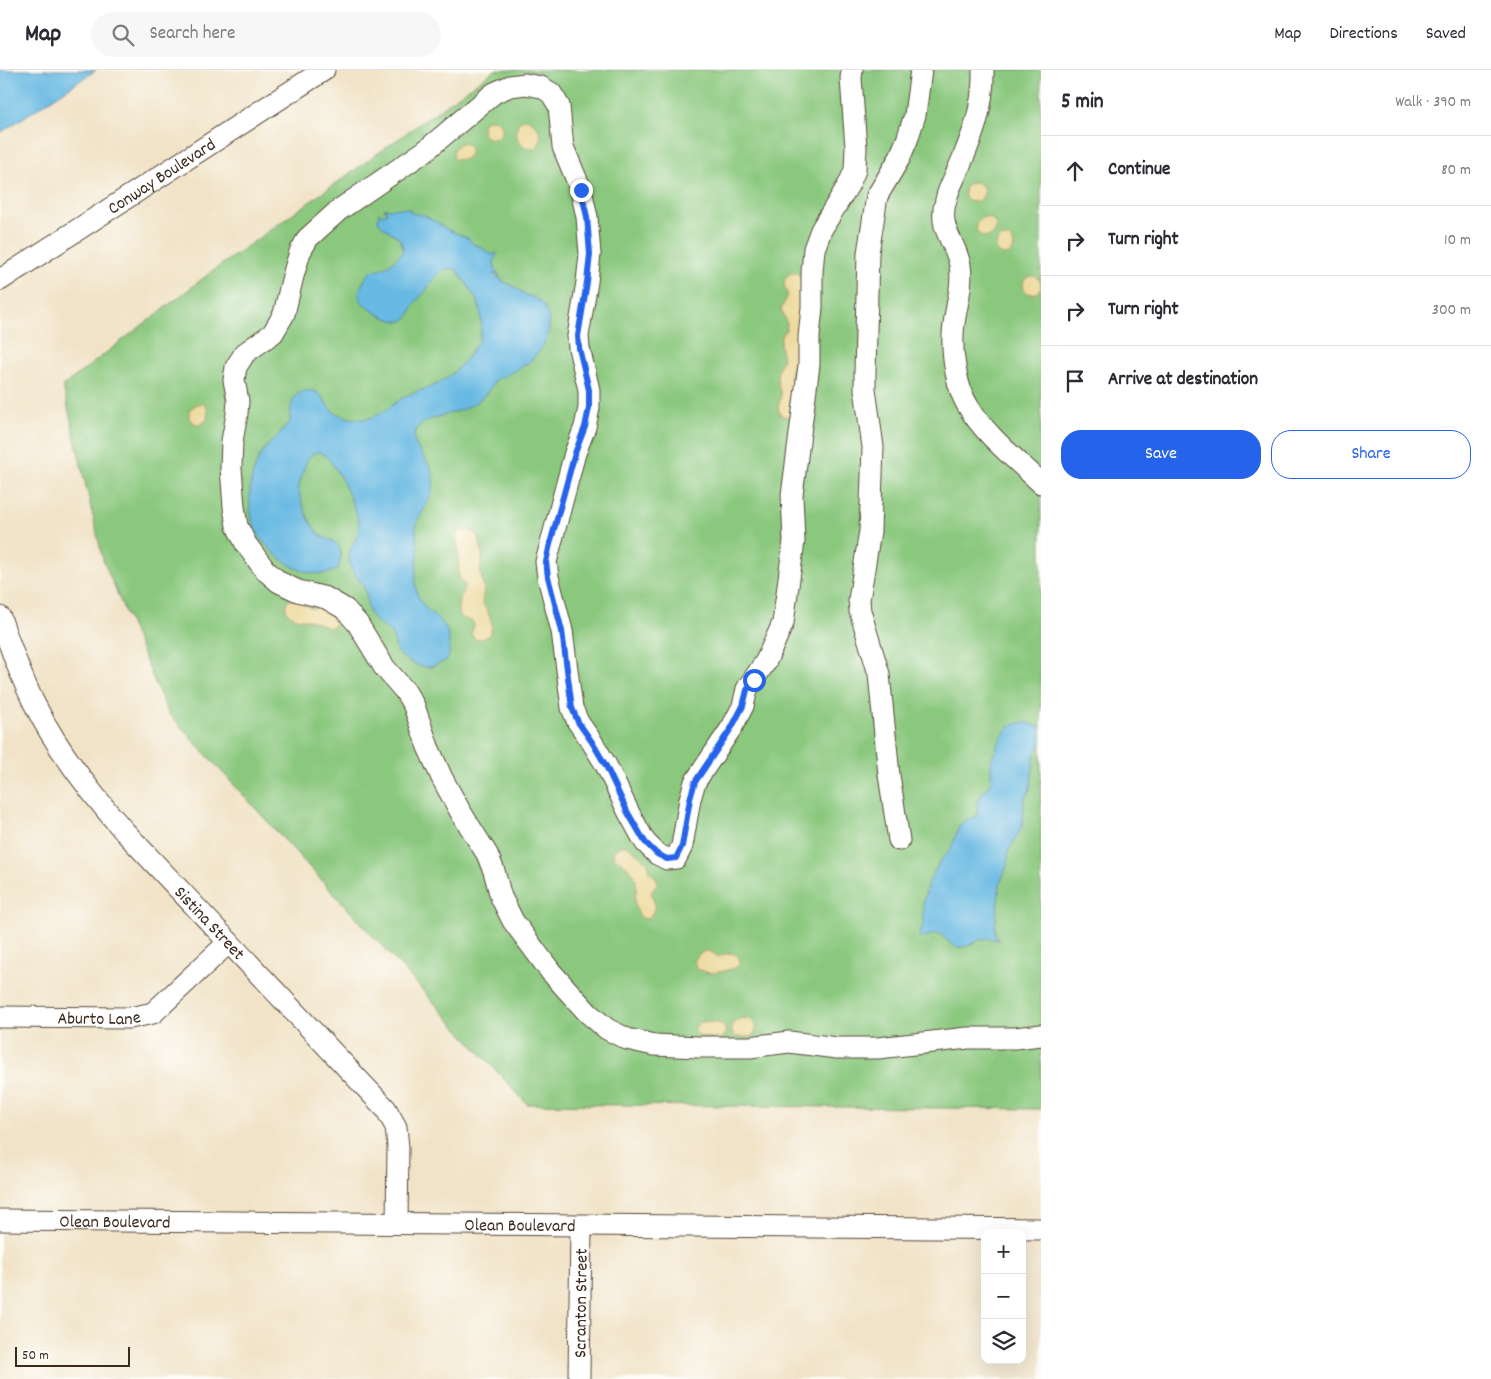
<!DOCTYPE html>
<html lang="en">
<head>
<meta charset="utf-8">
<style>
  :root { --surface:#fff; --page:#f7f7f7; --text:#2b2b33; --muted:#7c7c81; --line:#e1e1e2; --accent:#2563eb }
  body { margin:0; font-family:Dekko,sans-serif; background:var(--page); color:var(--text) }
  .controls { position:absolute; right:15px; bottom:15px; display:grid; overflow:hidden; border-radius:10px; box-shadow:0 5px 20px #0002 }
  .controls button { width:45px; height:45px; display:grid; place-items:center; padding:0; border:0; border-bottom:1px solid var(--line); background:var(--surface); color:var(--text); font:25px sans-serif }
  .scale { position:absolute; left:15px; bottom:12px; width:115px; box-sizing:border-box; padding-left:5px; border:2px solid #3b2a1e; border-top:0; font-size:14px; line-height:18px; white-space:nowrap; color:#3b2a1e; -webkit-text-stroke:4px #fdfcf7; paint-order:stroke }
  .stop { position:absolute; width:15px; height:15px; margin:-11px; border:4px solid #2563eb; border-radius:50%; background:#fff }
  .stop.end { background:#2563eb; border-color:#fff; box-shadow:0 1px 5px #0008 }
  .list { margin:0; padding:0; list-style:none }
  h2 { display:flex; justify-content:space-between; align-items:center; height:65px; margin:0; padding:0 20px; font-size:21px }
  h2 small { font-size:16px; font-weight:400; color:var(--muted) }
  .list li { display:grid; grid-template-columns:32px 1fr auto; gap:15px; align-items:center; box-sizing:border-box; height:70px; padding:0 20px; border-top:1px solid var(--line) }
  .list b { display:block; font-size:19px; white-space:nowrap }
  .list em { font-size:16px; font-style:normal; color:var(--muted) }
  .actions { display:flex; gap:10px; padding:15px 20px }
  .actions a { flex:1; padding:11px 0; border:1px solid var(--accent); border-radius:20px; text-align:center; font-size:18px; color:var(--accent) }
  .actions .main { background:var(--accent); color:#fff }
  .icon { flex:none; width:28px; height:28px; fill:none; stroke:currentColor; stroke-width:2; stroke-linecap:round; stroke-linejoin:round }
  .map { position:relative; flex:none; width:1041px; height:1309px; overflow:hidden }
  header { display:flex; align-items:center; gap:30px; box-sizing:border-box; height:70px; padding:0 25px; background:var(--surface); border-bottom:1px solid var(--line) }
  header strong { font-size:24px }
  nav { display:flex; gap:28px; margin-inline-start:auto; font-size:18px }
  .search { width:350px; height:45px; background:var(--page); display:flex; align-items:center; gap:12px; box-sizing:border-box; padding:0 18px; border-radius:28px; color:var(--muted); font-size:19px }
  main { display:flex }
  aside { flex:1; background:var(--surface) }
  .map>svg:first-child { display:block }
  .green { fill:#8ac87e; stroke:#62794e }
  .sand { fill:#eeda9e; stroke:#94825e }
  .water { fill:#68b9e3; stroke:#527280 }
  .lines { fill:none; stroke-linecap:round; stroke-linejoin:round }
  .minor-casing { stroke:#564637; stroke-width:23 }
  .minor { stroke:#fff; stroke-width:21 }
  .route { stroke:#2563eb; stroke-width:6 }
  .labels { text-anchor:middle; stroke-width:4; stroke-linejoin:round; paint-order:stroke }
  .street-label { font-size:18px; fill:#3b2a1e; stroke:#fdfcf7 }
</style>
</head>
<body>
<header>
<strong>Map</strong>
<div class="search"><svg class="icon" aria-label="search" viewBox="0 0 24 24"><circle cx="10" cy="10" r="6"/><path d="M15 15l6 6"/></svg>Search here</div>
<nav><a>Map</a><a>Directions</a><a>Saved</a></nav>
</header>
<main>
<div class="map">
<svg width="1041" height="1309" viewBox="0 0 1041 1309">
  <rect width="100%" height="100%" fill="#fdfcf7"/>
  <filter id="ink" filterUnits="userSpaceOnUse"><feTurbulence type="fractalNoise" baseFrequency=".02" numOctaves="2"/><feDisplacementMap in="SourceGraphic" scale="10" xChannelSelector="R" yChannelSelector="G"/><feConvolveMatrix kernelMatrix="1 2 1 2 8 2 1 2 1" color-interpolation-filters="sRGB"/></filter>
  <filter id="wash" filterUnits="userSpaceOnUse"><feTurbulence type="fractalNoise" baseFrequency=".0096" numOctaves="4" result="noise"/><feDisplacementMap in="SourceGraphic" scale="20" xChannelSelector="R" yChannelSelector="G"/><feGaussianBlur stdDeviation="1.12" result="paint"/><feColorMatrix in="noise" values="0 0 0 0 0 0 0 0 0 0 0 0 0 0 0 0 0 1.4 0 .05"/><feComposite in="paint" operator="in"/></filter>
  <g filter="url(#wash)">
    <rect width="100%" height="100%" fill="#f1e3c7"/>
    <!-- green -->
    <polygon class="green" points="495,0 1041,0 1041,1039 527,1034 168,643 103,490 63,316 214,200"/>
    <!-- sand -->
    <g class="sand">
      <circle cx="492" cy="59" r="10"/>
      <path d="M 525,49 C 537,51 547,69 535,78 C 519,81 510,61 521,50 Z"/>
      <polygon points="460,73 467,74 470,77 470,84 464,90 455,89 453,87 453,80"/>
      <circle cx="974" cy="122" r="10"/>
      <circle cx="986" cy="157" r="10"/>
      <circle cx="1005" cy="176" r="9"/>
      <path d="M 791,203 L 797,203 L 801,207 C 804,217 803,226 801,235 C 798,247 808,246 797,263 C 798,269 801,277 800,284 C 797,293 791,293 790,307 L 797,312 L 792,347 L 786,347 L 781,345 L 778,338 L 781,325 L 778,315 L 777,306 L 779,296 L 783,288 L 780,274 L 781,266 L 786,260 L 787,254 L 781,239 L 788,225 C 784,217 781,209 791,203 Z"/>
      <circle cx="1032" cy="215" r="9"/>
      <polygon points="197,334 204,334 208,340 207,350 200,355 194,353 189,348 189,340"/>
      <path d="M 462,460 L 474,462 L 478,467 L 481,477 L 482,488 L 480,502 L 484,519 L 482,533 C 492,546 500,570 475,569 L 471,564 L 474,555 L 473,552 C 470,550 468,550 465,549 C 450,543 463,525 465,515 L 459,507 L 458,475 L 456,469 L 457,463 Z"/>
      <path d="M 292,529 C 295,529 298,529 301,531 C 309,536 308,542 320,536 L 337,545 L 334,556 C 326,560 323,555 316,552 C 307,548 288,551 286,538 C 285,533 288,531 292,529 Z"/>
      <path d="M 622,776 L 628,776 L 648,792 L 650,802 L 657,809 L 657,813 L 651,823 C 656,833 656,840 648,849 L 642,848 C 622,827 656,810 614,788 L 613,782 L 616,778 Z"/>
      <path d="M 706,881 L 710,881 L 718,887 C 726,883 737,880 740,891 C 738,895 739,896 735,898 C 732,899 712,904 709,903 C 705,902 701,900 697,899 L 694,891 L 699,884 Z"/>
      <path d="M 742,948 L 750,949 L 756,955 L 756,960 L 752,967 L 735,967 C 731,962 731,959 733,953 Z"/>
      <path d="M 700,952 L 706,952 L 722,954 L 726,961 L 724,965 L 720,969 C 711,968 683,967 700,952 Z"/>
    </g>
    <!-- water -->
    <g class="water">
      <polygon points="0,0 96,0 0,63"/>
      <path d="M 402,138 L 410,139 L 411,143 L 424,145 L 449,160 L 468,168 L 473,174 L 481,177 L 492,185 L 496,183 L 498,184 C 490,192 496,200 501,208 L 495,203 L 493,204 C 499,210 508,213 516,218 C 519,220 522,223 526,225 C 528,226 531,226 533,227 C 551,236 553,258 544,274 C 541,280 534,287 529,292 C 521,299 510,301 502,308 L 500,306 C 495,310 492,316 488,321 C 482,329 473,335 464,339 C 452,344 422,348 416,360 C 408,376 430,390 433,404 C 436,422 426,436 418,450 C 413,461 419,474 418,484 C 417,498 412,517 420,530 C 431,550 449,546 449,576 C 449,581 450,585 447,590 C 443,592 434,596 430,597 C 421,599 402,589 397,581 C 394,576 395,569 391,564 C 385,557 376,553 371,546 C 366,538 368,528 365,520 C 362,511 354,505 351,498 C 343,478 361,469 359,455 C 358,442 332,380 317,382 C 310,383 306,392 304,399 C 303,405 299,411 299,417 C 299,431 311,459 323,467 C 329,470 335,470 339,477 C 342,484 340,492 338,499 C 309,515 273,488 258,464 C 250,453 249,432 250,420 C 251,407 256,391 264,380 C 272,370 282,362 290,352 C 290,340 291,323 305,321 C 324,317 324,336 334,342 C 342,347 354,349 363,349 C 380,349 392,333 406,326 C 418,320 434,318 445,309 C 457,301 465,290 473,279 C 474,276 477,275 478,273 C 482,266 482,243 479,235 C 474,223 464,211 457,200 C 441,193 432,211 425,222 C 422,226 418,229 415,233 C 411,239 410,249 402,251 C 392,254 359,236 359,225 C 359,216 366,208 371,201 C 385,199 394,192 403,181 C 403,163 387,164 378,151 L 379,142 L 382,145 L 387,143 L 384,139 Z"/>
      <path d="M 1024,652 L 1031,654 L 1041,657 L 1041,673 L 1035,683 L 1031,714 L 1029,721 L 1024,729 L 1023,755 L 1008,782 L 1008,793 L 1000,814 L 995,857 L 995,864 L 999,870 C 993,869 988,868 983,869 C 974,871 967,879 957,877 C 949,875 945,866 938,863 L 921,868 L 919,865 L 924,853 L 923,847 L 923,835 L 928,813 L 940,791 L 951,779 L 958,759 L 964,751 L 977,746 L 978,740 L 976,735 L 982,723 L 991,713 L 991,690 L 1000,670 L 1006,660 L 1012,655 Z"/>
    </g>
  </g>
  <g filter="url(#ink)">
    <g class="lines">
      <!-- minor casing -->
      <g class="minor-casing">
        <g id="minor">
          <polyline points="852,0 851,8 856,78 855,100 849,114 821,160 814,179 812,202 812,237 809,267 809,295 792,425 794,471 783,553 766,591 747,619 743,636 732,657 695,712 690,729 682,776 676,788 667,789 657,784 645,772 629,743 606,695 592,672 578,652 572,638 562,561 548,507 546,492 575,383 585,357 589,338 589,320 579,278 578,266 587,212 590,184 587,147 581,120 563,77 559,36 551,23 541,17 525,14 510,16 494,23 425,81 339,140 308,168 300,182 293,206 284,244 273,263 245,283 236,297 234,310 238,331 237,344 232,371 231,398 234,437 237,456 246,474 265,500 279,512 298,521 326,528 345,539 358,554 384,597 405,621 414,636 428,677 442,708 460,741 487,784 494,801 501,827 513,851 551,902 588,943 607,959 627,969 654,975 699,977 750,977 789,972 837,978 878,978 968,968 1015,968 1041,965"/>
          <path d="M 983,0 C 984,38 972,68 957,102 C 953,111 948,120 946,130 C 937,158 955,170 960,195 C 964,219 953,243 953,266 C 952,287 957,319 968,336 C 984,364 1017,390 1041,413"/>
          <path id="s1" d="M 0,210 L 324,0"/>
          <path id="s2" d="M 0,547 C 10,576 20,605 34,633 C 57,680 90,722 124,761 L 386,1039 L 396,1057 L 398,1077 L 397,1153"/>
          <polyline points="899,770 889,705 879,604 860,541 859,530 870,461 873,377 865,319 865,303 868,183 877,126 899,89 907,70 915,45 921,0"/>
          <path id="s3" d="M 0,947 L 130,948 L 153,943 L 229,872"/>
          <path id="s4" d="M 0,1150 L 1041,1159"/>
          <path id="s5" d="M 579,1309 L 581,1156"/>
        </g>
      </g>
      <!-- minor -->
      <use href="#minor" class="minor"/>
    </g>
  </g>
  <g class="lines" filter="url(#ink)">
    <!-- route -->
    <polyline class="route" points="581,120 587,147 590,184 587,212 578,266 579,278 589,320 589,338 585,357 575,383 550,474 546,492 548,507 562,561 572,638 578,652 592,672 606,696 628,743 645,772 657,784 667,789 676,788 682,776 690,729 695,712 732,657 743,636 747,620 754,610"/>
  </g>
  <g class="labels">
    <!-- street labels -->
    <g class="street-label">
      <text dy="6" stroke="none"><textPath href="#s1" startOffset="192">Conway Boulevard</textPath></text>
      <text dy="6" stroke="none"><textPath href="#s2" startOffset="375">Sistina Street</textPath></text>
      <text dy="6" stroke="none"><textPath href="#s3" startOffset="99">Aburto Lane</textPath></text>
      <text dy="6" stroke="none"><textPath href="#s4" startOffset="115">Olean Boulevard</textPath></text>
      <text dy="6" stroke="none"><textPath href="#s4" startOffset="520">Olean Boulevard</textPath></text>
      <text dy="6" stroke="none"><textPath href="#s5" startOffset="76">Scranton Street</textPath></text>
    </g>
  </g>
</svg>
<div class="controls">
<button>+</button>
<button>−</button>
<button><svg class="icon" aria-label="layers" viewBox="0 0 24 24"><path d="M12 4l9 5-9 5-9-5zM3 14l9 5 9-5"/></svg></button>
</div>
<div class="scale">50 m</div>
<div class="stop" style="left:754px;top:610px"></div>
<div class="stop end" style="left:581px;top:120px"></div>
</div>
<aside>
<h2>5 min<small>Walk · 390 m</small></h2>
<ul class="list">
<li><svg class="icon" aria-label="ahead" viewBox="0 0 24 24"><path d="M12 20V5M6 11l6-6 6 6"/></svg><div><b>Continue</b></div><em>80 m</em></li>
<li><svg class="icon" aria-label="right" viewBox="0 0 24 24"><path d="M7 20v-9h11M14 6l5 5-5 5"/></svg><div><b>Turn right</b></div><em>10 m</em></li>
<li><svg class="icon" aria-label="right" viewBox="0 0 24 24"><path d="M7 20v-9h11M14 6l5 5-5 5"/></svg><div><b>Turn right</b></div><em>300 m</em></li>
<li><svg class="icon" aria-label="arrive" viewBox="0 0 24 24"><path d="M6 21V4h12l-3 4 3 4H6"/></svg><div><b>Arrive at destination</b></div></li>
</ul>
<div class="actions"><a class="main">Save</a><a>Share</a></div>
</aside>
</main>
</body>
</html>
